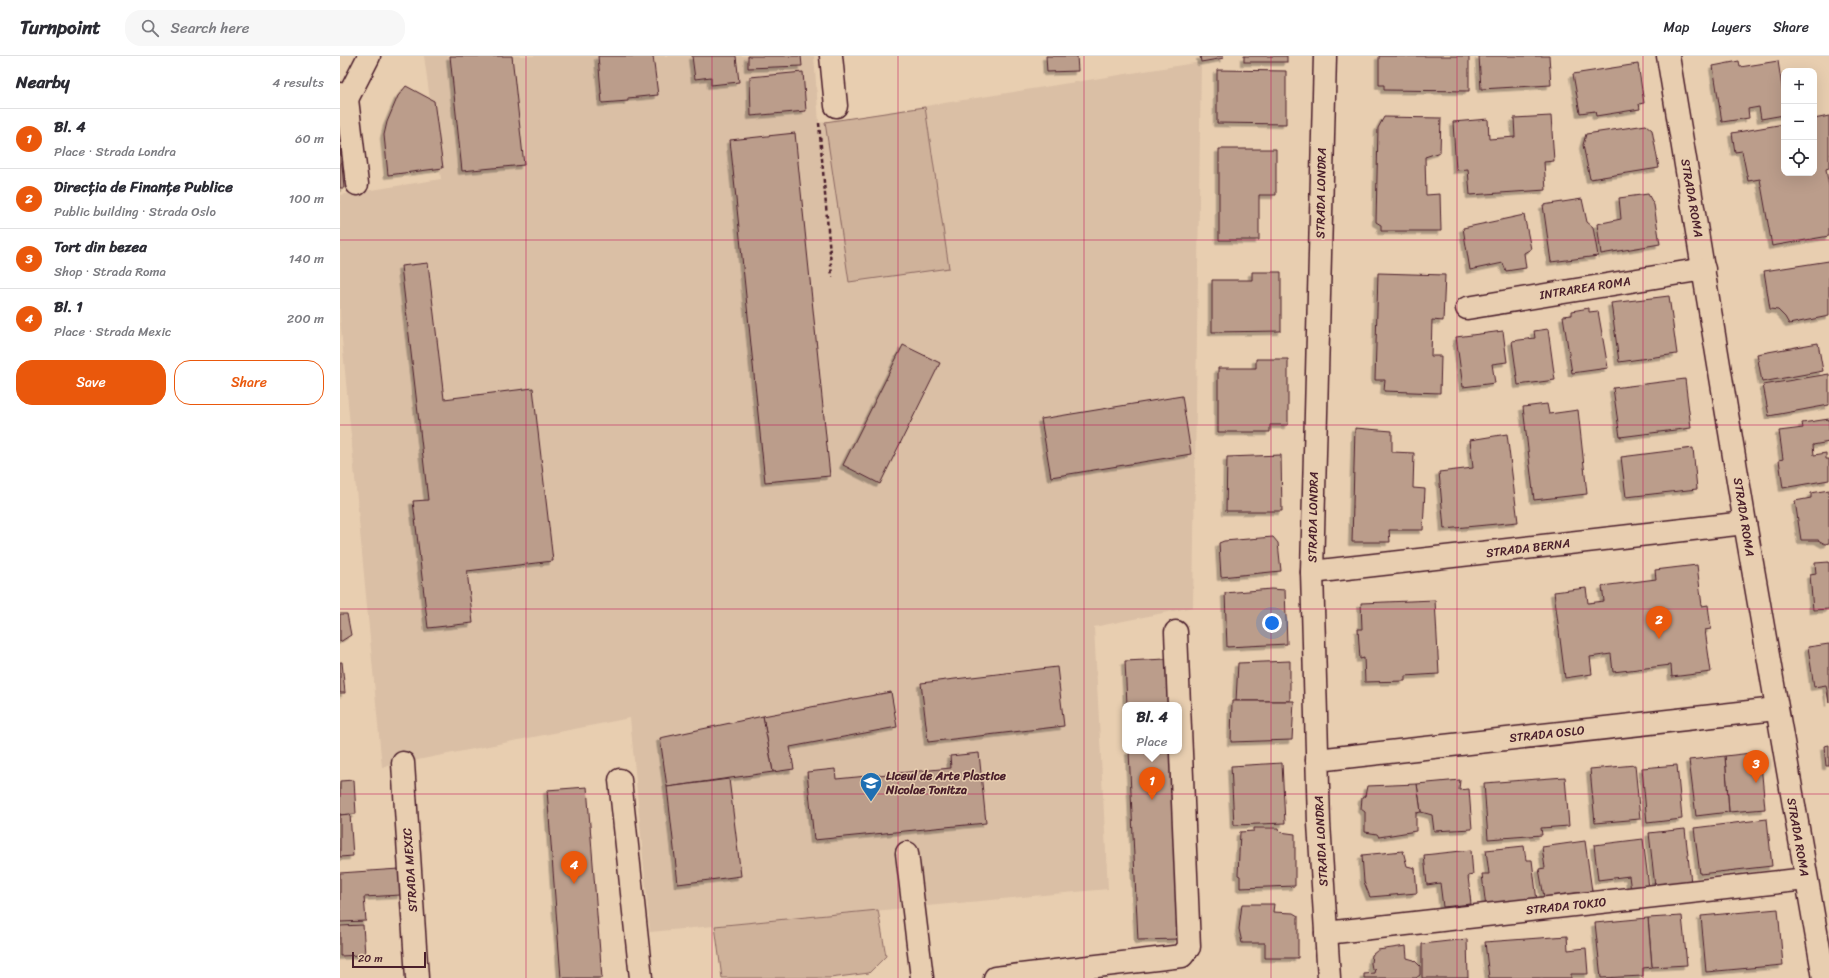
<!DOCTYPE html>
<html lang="en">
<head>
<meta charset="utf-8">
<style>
  :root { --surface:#fff; --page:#f7f7f7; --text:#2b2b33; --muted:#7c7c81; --line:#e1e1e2; --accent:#ea580c }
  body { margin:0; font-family:Sriracha,sans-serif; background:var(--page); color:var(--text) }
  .controls { position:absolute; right:12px; top:12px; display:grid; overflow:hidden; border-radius:8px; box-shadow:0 4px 16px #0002 }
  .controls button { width:36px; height:36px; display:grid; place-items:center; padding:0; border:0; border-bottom:1px solid var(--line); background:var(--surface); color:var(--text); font:20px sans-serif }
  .scale { position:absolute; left:12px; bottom:10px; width:74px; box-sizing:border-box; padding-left:4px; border:2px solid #4a1f2b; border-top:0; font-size:11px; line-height:14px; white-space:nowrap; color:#4a1f2b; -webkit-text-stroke:3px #e8ceb0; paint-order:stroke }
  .you { position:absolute; left:932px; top:567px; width:14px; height:14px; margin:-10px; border:3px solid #fff; border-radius:50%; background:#1a73e8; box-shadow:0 0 0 6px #1a73e833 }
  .badge { display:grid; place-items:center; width:26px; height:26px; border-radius:50%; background:var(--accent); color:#fff; font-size:13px; font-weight:700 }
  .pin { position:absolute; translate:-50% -33px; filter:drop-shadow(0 1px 2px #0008) }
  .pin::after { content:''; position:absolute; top:21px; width:14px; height:12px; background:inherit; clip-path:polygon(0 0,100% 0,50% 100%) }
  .popup { position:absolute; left:782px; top:646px; width:60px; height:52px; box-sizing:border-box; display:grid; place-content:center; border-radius:8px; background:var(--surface); filter:drop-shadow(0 1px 3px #0005); font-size:13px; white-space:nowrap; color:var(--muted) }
  .popup b { font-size:15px; color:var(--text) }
  .popup::after { content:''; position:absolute; left:50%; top:100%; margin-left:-8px; border:8px solid transparent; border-top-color:var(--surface) }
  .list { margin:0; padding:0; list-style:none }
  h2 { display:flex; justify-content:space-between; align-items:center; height:52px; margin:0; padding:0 16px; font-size:17px }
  h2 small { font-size:13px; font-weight:400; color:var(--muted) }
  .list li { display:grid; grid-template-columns:26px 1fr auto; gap:12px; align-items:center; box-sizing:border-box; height:60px; padding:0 16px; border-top:1px solid var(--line) }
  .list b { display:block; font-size:15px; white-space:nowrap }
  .list p { margin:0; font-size:13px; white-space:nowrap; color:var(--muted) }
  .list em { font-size:13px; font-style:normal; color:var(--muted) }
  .actions { display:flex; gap:8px; padding:12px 16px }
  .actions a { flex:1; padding:9px 0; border:1px solid var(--accent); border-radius:16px; text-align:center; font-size:14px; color:var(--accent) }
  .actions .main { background:var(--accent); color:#fff }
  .icon { flex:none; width:22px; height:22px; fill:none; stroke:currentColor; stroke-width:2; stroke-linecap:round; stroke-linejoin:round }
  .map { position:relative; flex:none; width:1489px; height:922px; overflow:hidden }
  header { display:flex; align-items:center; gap:24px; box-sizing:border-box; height:56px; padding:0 20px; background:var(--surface); border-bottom:1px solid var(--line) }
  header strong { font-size:19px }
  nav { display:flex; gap:22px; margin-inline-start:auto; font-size:14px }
  .search { width:280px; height:36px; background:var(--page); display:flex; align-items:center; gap:10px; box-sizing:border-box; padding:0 14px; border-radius:16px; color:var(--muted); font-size:15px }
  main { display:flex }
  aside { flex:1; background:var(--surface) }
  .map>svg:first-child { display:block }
  .built { fill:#dabfa5 }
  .green { fill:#cfb29a; stroke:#8c6862 }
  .building { fill:#bb9d8b; stroke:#4a1f2b; filter:url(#shadow) }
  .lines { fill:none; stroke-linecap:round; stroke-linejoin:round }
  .minor-casing { stroke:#4a1f2b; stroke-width:25 }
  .path { stroke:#4a1f2b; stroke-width:2.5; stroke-dasharray:4 3; stroke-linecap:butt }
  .minor { stroke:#e8ceb0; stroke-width:22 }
  .grid { fill:none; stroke:#c2185b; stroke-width:1; stroke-opacity:0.55 }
  .labels { text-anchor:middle; stroke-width:3; stroke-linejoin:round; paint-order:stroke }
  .street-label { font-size:12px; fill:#4a1f2b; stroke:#e8ceb0 }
  .poi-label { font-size:12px; font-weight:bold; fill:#4a1f2b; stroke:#e8ceb0; text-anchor:start }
</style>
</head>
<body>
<header>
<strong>Turnpoint</strong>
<div class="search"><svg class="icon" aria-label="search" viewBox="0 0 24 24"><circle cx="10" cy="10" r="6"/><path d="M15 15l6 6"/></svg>Search here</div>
<nav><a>Map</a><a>Layers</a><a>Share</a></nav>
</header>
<main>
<aside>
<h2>Nearby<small>4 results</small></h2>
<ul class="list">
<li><span class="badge">1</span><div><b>Bl. 4</b><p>Place · Strada Londra</p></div><em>60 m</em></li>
<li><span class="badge">2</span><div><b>Direcția de Finanțe Publice</b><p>Public building · Strada Oslo</p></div><em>100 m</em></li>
<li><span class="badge">3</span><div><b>Tort din bezea</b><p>Shop · Strada Roma</p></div><em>140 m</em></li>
<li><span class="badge">4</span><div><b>Bl. 1</b><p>Place · Strada Mexic</p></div><em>200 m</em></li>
</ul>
<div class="actions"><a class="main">Save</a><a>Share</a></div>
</aside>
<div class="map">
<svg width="1489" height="922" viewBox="0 0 1489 922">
  <defs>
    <filter id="shadow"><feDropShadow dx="-3.5" dy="3.5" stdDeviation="0" flood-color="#0004"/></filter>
  </defs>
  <rect width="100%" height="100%" fill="#e8ceb0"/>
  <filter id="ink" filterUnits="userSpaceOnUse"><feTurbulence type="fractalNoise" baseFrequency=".025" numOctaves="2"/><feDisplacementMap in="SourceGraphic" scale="8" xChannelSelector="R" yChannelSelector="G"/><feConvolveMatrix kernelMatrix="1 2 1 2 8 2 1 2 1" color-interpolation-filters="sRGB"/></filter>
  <g filter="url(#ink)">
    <!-- built -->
    <polygon class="built" points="84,0 474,0 479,67 861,6 853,551 754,571 768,833 310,876 290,662 42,711 0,262 0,139 101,123"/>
    <!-- green -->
    <g class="green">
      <polygon points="585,51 609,212 509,226 485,66"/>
      <polygon points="538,854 546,900 529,917 490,922 382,922 375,870"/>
    </g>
    <!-- building -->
    <g class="building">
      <polygon points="110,0 172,0 184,109 122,115"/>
      <polygon points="258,0 313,0 318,39 288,42 288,45 262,47"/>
      <polygon points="352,0 396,0 399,26 371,29 371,21 355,23"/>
      <polygon points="408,0 461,0 462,10 408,12"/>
      <polygon points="706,0 737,0 738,15 707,16"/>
      <polygon points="860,0 883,0 884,2 861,6"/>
      <rect x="904" y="0" width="43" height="6"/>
      <polygon points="1039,0 1129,0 1129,35 1044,34 1044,29 1039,29"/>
      <polygon points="1139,0 1209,0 1211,29 1141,33"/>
      <polygon points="1399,5 1400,11 1438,5 1444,44 1444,59 1421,63 1419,51 1408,53 1409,62 1382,66 1373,10"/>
      <polygon points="1298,8 1304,47 1299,48 1300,53 1256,60 1255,55 1240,57 1233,18"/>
      <polygon points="877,14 946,15 946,68 877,67"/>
      <polygon points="463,16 466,55 411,60 410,21"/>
      <polygon points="66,30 94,45 103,112 48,119 44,79 47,66 58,40"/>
      <polygon points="1211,60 1214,105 1204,106 1206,134 1130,139 1128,113 1116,114 1113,66 1148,63 1149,83 1175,81 1174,62"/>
      <polygon points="1489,60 1489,112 1486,113 1489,131 1489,180 1432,190 1420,123 1408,125 1402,95 1395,96 1392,77 1444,68 1444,117 1474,117 1474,63"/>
      <polygon points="1044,61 1101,62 1100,96 1085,101 1086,139 1100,138 1101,175 1041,175 1041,169 1036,166 1038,72"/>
      <polygon points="1306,69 1312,74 1319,112 1250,123 1243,89 1246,78"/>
      <polygon points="455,77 490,420 425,426 390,84"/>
      <polygon points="0,86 4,132 0,132"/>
      <polygon points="879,93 936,93 936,139 919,139 919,184 879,184"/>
      <polygon points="1308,138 1314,149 1320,188 1261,198 1257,168 1281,163 1279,142"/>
      <polygon points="1242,143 1247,166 1253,171 1258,200 1211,206 1203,149"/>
      <polygon points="1184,159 1191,193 1184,197 1186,212 1166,215 1163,207 1130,214 1123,172"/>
      <polygon points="1489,205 1489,260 1449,268 1445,261 1438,254 1430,253 1424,215"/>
      <polygon points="88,207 104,343 193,332 213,505 127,515 133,567 88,572 73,445 88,444 61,210"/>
      <polygon points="912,216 941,216 941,275 872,276 872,224 912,224"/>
      <polygon points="1038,217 1105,219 1103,265 1092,264 1091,300 1101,300 1100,337 1044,335 1045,324 1035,324"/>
      <polygon points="1329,240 1337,298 1279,306 1271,247"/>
      <polygon points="1249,252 1249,256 1258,255 1268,312 1232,317 1223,260 1232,259 1232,255"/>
      <polygon points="1208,273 1215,324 1178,329 1172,285 1195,282 1194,275"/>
      <polygon points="1163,275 1167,306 1152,308 1155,327 1123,331 1116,281"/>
      <polygon points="1478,287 1483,315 1422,326 1417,298"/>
      <polygon points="563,289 600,307 540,428 503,409"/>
      <polygon points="916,303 948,303 948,369 930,369 930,376 878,376 878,312 916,312"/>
      <polygon points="1489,318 1489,349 1429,360 1423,329"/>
      <polygon points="1345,323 1351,372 1280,381 1273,332"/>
      <polygon points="842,340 851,398 711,421 701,363"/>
      <polygon points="1207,348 1209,358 1238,354 1247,438 1194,444 1183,351"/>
      <polygon points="1489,363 1489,386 1473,389 1474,399 1486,397 1486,403 1489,403 1489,424 1443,432 1439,404 1443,403 1439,375 1463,372 1462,367"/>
      <polygon points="1015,372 1052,375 1052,396 1074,397 1073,432 1085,433 1083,474 1049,474 1050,486 1012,486"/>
      <polygon points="1167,378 1178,466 1104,473 1099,416 1133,412 1130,384"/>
      <polygon points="1353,392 1357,433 1286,441 1281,401"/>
      <polygon points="941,399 942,455 886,455 887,401"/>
      <polygon points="1489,434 1489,487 1485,488 1478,484 1461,484 1455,445 1471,442 1471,437"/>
      <polygon points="933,481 938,487 941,515 881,521 879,487 884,485"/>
      <polygon points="1489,506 1489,553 1473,554 1470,519 1476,518 1475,507"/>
      <polygon points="1357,509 1362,550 1368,549 1371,573 1365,574 1371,616 1332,621 1331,609 1273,616 1271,598 1250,601 1252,618 1225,622 1214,536 1246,532 1248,547 1264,545 1262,530 1316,523 1315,514"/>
      <polygon points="931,533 945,534 947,588 887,591 885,537"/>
      <polygon points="1095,544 1099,618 1065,620 1065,625 1025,626 1024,602 1020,603 1018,573 1022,573 1021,547"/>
      <polygon points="0,558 7,558 11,579 0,586"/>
      <polygon points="1489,588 1489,647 1486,629 1474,631 1468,591"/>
      <polygon points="826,603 828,649 787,649 785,605"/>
      <polygon points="950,605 950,645 896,645 898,607"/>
      <polygon points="0,606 2,606 5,637 0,637"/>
      <polygon points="717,611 724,670 588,686 581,627"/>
      <polygon points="551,636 557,671 450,691 454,713 433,716 423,660"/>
      <polygon points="892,645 954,645 952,684 891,686"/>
      <polygon points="423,660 433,716 327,731 320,682"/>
      <polygon points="1489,689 1489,710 1486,710 1484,690"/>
      <polygon points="789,695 830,695 838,883 798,884"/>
      <polygon points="1420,696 1425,753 1389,756 1385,700"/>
      <polygon points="639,697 646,767 474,784 467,716 495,713 496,723 611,712 610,700"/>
      <polygon points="1385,700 1389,756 1356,760 1349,704"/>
      <polygon points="942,707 945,767 894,769 891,710"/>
      <polygon points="1295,709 1300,763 1255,767 1250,713"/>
      <polygon points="1337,709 1342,763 1307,767 1302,712"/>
      <polygon points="1225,721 1229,770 1201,772 1202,779 1148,783 1144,727"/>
      <polygon points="389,723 401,820 338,828 327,731"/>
      <polygon points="14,724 16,758 0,759 0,725"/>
      <polygon points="1120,724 1119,734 1129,733 1132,773 1094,775 1092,759 1081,756 1077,728"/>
      <polygon points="1077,728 1081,756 1076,757 1076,775 1039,781 1037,778 1025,776 1025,756 1021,753 1022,742 1025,740 1027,730"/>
      <polygon points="247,731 262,922 221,922 207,734"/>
      <polygon points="10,758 13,800 0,801 0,759"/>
      <polygon points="1427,763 1432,810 1360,818 1354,772"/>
      <polygon points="914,772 939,772 940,776 955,778 955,830 900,832 900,820 898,819 900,776 914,775"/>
      <polygon points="1345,773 1351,827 1315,831 1309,777"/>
      <polygon points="1303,783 1309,832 1291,835 1289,820 1258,824 1254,789"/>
      <polygon points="1245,785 1252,835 1204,841 1199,813 1205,812 1202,791"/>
      <polygon points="1184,790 1186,804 1192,804 1197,845 1146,852 1142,818 1149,818 1146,794"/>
      <polygon points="1131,794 1133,819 1128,820 1131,848 1103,851 1100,827 1087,829 1084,799"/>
      <polygon points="1063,795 1067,810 1075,812 1077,837 1030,841 1024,826 1022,799"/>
      <polygon points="59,813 61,839 24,841 26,865 0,866 0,817"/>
      <polygon points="902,848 934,848 933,856 953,857 958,860 958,902 925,902 925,887 902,887 899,873"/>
      <polygon points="1438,853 1443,909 1366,916 1361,860"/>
      <polygon points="1342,860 1347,909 1312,911 1308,862"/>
      <polygon points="1308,862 1312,911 1303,912 1303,920 1261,922 1255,867"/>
      <polygon points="23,869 25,899 0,900 0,870"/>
      <polygon points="1227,880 1228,894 1246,892 1248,918 1231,918 1231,922 1149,922 1145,886"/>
      <polygon points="1127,883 1128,922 1082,922 1082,888"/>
      <polygon points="1066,890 1067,902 1074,904 1080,910 1080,919 1076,922 1024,922 1024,918 1034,917 1035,913 1032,913 1031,907 1032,899 1038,894"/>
    </g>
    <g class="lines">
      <!-- minor casing -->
      <g class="minor-casing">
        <g id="minor">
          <polyline points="491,0 496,50"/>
          <polyline points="985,0 972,516 979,767 989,922"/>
          <polyline points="1328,0 1405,467 1484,922"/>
          <polyline points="0,38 7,43 29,0"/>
          <polyline points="7,43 17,128"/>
          <polyline points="1127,252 1364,213"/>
          <polyline points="972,516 1405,467"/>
          <polyline points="977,704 1436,653"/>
          <polyline points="63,707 77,922"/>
          <polyline points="280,724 301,922"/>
          <polyline points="567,797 582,922"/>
          <polyline points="986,877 1466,823"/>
          <polyline points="655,922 842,900 849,891 836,576"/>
        </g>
      </g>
      <!-- path -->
      <polyline class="path" points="479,67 492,221"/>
      <!-- minor -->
      <use href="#minor" class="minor"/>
    </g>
  </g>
  <!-- grid -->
  <path class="grid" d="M 186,0 L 186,922M 372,0 L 372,922M 558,0 L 558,922M 744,0 L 744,922M 931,0 L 931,922M 1117,0 L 1117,922M 1303,0 L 1303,922M 0,184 L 1489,184M 0,369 L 1489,369M 0,553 L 1489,553M 0,738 L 1489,738"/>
  <!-- icons -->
  <defs>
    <g id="school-pin" transform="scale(1.15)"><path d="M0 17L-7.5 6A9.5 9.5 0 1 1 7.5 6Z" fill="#1f6fb2" stroke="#e8ceb0"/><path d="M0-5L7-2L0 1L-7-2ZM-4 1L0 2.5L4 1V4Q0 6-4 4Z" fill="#fff"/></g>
  </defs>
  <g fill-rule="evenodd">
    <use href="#school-pin" x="531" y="727"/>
  </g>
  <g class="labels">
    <!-- street labels -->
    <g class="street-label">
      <text transform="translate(981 137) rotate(-89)" y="4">STRADA LONDRA</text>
      <text transform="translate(1352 142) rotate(80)" y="4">STRADA ROMA</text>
      <text transform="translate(1245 232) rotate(-9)" y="4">INTRAREA ROMA</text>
      <text transform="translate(973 461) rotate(-89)" y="4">STRADA LONDRA</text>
      <text transform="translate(1404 461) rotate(81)" y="4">STRADA ROMA</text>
      <text transform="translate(1188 492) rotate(-7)" y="4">STRADA BERNA</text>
      <text transform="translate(1207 678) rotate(-6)" y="4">STRADA OSLO</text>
      <text transform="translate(1458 781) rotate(80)" y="4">STRADA ROMA</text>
      <text transform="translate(981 785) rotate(-93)" y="4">STRADA LONDRA</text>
      <text transform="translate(70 814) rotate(-94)" y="4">STRADA MEXIC</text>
      <text transform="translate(1226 850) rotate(-6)" y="4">STRADA TOKIO</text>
    </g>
    <!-- poi labels -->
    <g class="poi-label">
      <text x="546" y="724">Liceul de Arte Plastice<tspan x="546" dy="14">Nicolae Tonitza</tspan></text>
    </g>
  </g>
</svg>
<div class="controls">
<button>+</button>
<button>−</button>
<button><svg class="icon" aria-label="locate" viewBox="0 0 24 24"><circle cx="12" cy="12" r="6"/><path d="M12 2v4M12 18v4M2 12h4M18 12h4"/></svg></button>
</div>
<div class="scale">20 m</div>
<div class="you"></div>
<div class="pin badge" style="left:812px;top:744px">1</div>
<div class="popup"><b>Bl. 4</b>Place</div>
<div class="pin badge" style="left:1319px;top:583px">2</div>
<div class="pin badge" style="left:1416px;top:727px">3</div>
<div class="pin badge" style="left:234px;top:828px">4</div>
</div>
</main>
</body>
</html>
